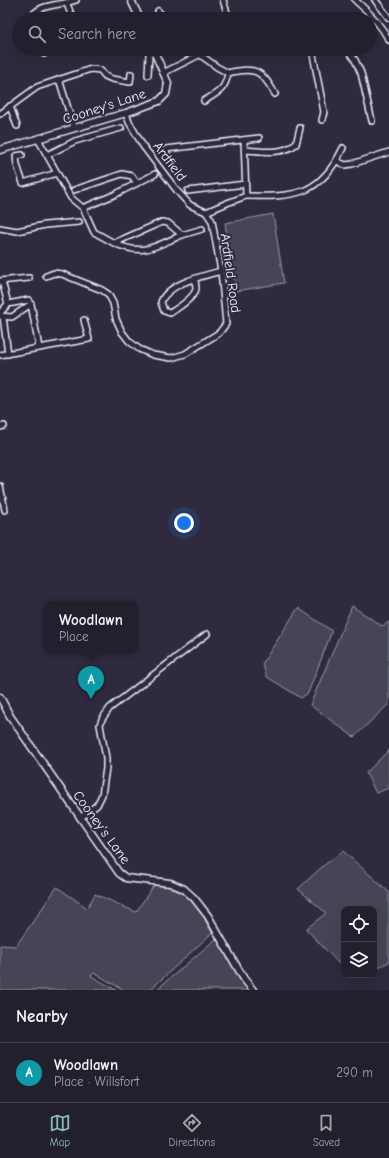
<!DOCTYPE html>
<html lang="en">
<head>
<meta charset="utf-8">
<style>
  :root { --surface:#23202e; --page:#2f2d3a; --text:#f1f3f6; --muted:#a3a3aa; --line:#403e4a; --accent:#8bbbb9 }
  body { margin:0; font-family:"Comic Neue",sans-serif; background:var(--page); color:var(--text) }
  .controls { position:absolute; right:12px; bottom:12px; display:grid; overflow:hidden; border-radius:8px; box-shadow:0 4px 16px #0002 }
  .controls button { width:36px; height:36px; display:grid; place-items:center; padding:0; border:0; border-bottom:1px solid var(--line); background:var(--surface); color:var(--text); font:20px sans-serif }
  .you { position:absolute; left:184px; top:523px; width:14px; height:14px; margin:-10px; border:3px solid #fff; border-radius:50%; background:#1a73e8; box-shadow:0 0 0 6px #1a73e833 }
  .badge { display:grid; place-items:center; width:26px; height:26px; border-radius:50%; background:var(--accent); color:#fff; font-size:13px; font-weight:700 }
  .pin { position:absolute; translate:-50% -33px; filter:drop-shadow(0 1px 2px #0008) }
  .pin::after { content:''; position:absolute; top:21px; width:14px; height:12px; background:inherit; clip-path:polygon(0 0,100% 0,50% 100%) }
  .popup { position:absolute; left:44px; top:601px; width:94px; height:52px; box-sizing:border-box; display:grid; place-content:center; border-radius:8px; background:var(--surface); filter:drop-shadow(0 1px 3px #0005); font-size:13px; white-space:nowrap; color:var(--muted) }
  .popup b { font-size:15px; color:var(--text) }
  .popup::after { content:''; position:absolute; left:50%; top:100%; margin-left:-8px; border:8px solid transparent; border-top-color:var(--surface) }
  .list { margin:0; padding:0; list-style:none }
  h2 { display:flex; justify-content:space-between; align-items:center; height:52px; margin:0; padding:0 16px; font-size:17px }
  h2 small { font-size:13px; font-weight:400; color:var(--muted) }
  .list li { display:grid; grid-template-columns:26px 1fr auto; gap:12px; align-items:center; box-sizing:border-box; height:60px; padding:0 16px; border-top:1px solid var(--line) }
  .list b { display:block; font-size:15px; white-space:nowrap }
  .list p { margin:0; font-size:13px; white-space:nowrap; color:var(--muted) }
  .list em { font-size:13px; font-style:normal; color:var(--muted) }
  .icon { flex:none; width:22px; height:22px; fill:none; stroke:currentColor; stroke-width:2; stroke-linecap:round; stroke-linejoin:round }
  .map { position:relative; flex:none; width:389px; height:990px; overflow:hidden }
  .search { position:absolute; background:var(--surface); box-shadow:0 4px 16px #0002; left:12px; right:12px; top:12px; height:44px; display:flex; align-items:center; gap:10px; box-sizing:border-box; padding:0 14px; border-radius:22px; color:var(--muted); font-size:15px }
  .sheet { height:112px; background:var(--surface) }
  nav { display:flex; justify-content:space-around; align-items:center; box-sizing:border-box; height:56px; border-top:1px solid var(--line); background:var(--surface); font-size:11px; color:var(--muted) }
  nav a { display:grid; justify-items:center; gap:2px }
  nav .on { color:var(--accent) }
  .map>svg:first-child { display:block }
  .green { fill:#464455; stroke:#979aa6 }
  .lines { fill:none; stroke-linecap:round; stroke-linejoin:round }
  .minor-casing { stroke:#e8f1f8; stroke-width:8 }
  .tertiary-casing { stroke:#e8f1f8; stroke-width:9 }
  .minor { stroke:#2f2a3d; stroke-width:5 }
  .tertiary { stroke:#2f2a3d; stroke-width:6 }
  .labels { text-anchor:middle; stroke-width:4; stroke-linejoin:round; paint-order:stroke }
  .street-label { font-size:14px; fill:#e8f1f8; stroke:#2f2a3d }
</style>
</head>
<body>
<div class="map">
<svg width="389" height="990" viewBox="0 0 389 990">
  <rect width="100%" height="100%" fill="#2f2a3d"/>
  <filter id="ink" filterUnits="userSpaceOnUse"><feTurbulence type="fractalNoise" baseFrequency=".025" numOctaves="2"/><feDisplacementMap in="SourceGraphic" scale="8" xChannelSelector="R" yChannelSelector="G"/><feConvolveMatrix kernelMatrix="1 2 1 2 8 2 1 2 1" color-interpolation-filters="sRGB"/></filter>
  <g filter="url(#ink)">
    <!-- green -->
    <g class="green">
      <polygon points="273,214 284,283 236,291 225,223"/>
      <polygon points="352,606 382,626 389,622 389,704 354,737 310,705"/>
      <polygon points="298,608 332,631 308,693 301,698 267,677 262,664"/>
      <polygon points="389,750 389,788 376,793 366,773"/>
      <polygon points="343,851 389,892 389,962 374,969 374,909 344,909 344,969 306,929 326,913 298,889 323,866"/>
      <polygon points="154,885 175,887 189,898 200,910 212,933 150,990 124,990 94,973 91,976 116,990 0,990 0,945 16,946 57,887 87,908 95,894 136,912"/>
      <polygon points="217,938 243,983 249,990 156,990"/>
    </g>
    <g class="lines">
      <!-- minor casing -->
      <g class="minor-casing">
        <g id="minor">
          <polyline points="223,0 229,19"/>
          <path d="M 355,0 C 368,11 381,25 389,40"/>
          <polyline points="375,0 389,18"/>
          <polyline points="67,4 73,19"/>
          <polyline points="158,11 165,19"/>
          <path d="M 31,19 C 36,3 61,6 76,0"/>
          <polyline points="43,49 44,54"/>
          <polyline points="312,49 324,112 322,120"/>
          <polyline points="347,49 355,60 361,73 372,121"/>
          <path d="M 199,54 L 217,67 L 228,73 C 225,90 219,92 204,101"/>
          <polyline points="163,73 197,56 199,54 194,49"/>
          <path d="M 228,73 C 256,66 262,71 275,94"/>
          <polyline points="148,75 149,54 154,52"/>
          <polyline points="59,79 74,128"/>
          <polyline points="10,106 17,126"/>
          <polyline points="126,113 129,122 143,146 178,192 190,205 206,212"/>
          <polyline points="0,114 37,87 91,69 100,70 105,76 112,79 130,82 131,74"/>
          <polyline points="38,139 71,198 83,208 94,232 114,243 162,222 168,223 182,235 202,229"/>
          <path d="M 245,150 C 262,151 282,155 296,144 L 300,128"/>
          <polyline points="22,155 16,156 17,165 23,183 57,173"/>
          <polyline points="47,155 75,141 121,128"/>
          <polyline points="167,158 166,149 259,138"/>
          <polyline points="337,161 345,165 352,164 389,152"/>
          <polyline points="74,190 122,174 132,176 137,183"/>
          <polyline points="188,191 245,184"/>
          <path d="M 246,196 C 295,197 320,196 343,148"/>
          <polyline points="83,208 116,194 155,174"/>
          <polyline points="206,212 227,203 246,196 244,140"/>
          <polyline points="0,228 17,231 45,225 79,222"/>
          <path d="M 114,243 C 144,257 155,246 182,235"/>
          <polyline points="46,276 54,273 62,274 102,290 108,294 113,303 116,319 122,332 129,341 139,349 153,355 171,358 185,354 219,333 226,324 221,271 212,221 206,212"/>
          <path d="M 195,279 C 195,281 196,286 196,289 C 194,298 178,308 170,313 L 164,311 L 161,302 C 168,283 203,276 221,271"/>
          <polyline points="0,281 29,278"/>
          <polyline points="8,304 29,300"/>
          <polyline points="0,313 8,304 2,281"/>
          <polyline points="0,316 12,317 31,304 39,348"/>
          <polyline points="3,317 8,354"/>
          <polyline points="0,355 89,339 84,320"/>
          <polyline points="0,427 4,426"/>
          <polyline points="0,486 5,510"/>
          <polyline points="80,818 97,805 102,795 106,768 106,758 100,725 102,719 110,708 207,634"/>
        </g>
      </g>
      <!-- tertiary casing -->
      <g class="tertiary-casing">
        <g id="tertiary">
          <polyline points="131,0 140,19"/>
          <polyline points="0,150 126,113 159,101 166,94 168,83 153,49"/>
          <polyline points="0,697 10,716 119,873 126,878 170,883 184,889 194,898 208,916 244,979 253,990"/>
        </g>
      </g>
      <!-- minor -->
      <use href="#minor" class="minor"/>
      <!-- tertiary -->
      <use href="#tertiary" class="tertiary"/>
    </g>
  </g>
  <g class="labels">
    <!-- street labels -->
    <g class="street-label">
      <text transform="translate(104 106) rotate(-18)" y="5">Cooney's Lane</text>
      <text transform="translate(170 161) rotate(53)" y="5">Ardfield</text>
      <text transform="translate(231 273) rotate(82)" y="5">Ardfield Road</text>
      <text transform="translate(102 827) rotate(54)" y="5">Cooney's Lane</text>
    </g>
  </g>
</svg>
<div class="controls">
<button><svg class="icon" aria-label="locate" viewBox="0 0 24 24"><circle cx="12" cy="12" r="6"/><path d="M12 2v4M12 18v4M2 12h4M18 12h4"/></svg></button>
<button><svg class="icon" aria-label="layers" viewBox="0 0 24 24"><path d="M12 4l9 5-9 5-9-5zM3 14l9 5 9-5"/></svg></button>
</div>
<div class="you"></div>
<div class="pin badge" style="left:91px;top:699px;background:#0f9aa8">A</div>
<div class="popup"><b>Woodlawn</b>Place</div>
<div class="search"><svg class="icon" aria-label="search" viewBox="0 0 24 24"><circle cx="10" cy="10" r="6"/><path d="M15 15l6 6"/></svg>Search here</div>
</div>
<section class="sheet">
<h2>Nearby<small></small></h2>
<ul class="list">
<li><span class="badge" style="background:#0f9aa8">A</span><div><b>Woodlawn</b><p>Place · Willsfort</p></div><em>290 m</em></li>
</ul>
</section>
<nav>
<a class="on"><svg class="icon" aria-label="map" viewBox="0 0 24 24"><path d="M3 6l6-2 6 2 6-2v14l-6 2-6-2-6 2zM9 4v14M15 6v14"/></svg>Map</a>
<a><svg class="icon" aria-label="directions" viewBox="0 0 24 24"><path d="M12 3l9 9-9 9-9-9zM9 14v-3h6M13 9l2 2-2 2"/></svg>Directions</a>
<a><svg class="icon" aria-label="saved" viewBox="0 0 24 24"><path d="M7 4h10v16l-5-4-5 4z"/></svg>Saved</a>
</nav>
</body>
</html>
